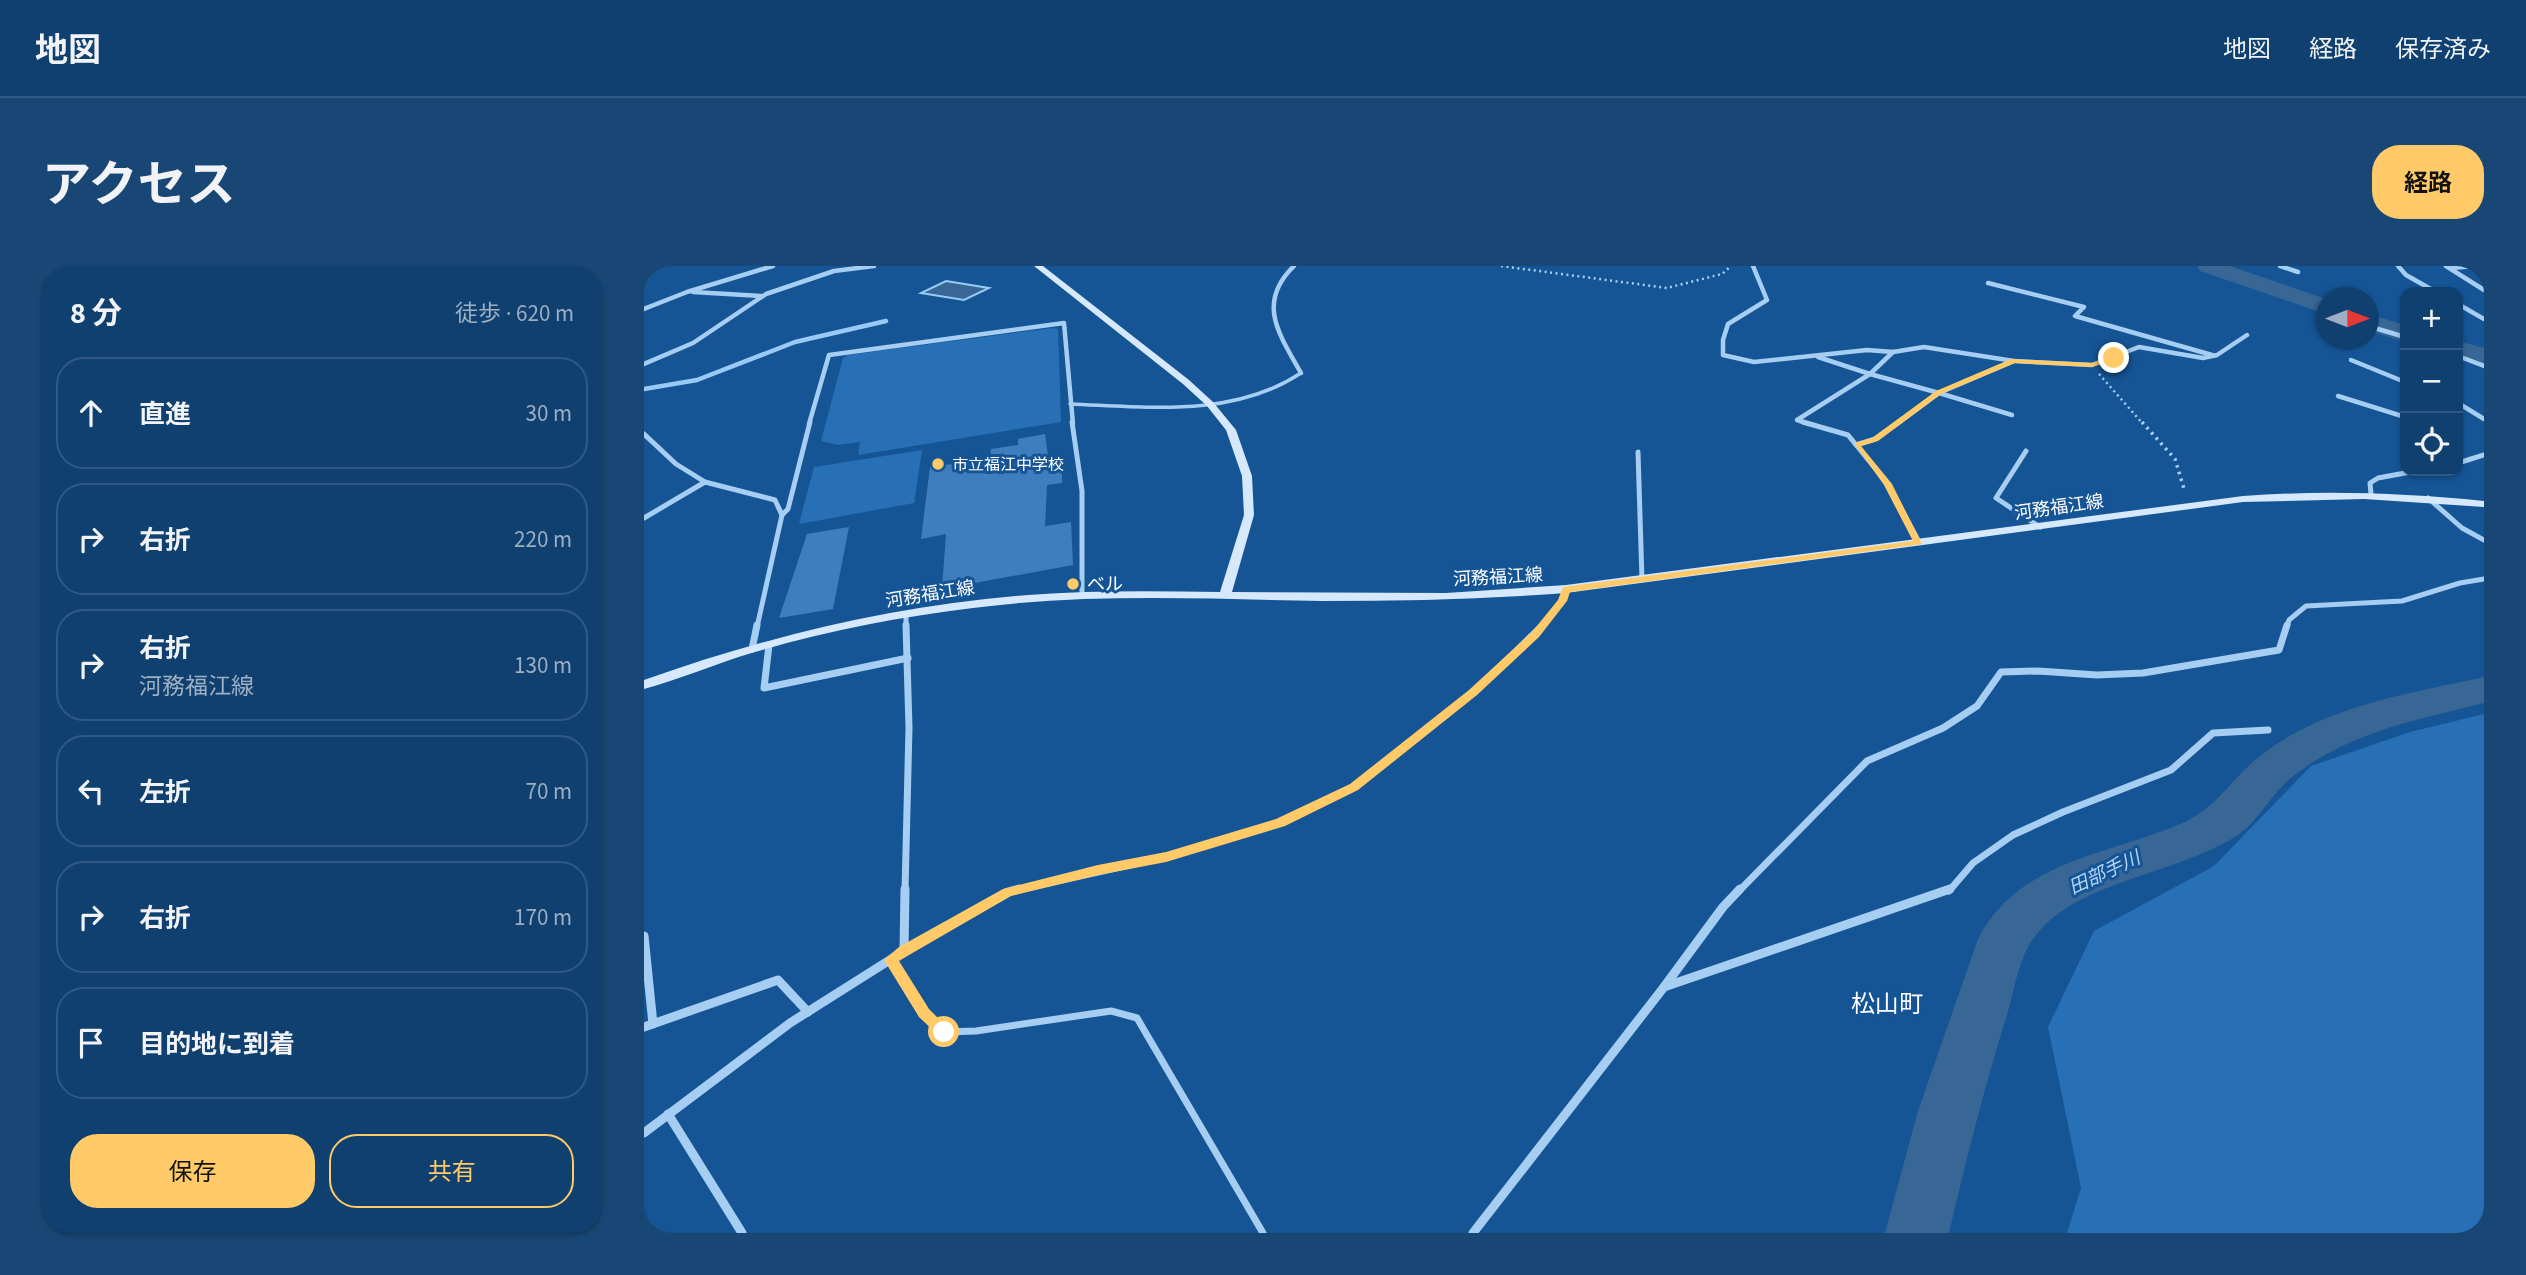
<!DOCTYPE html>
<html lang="ja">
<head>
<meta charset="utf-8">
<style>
  :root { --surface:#104070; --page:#194775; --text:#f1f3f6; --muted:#9cafc3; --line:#305983; --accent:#ffca67 }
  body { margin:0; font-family:"Source Sans 3","Noto Sans JP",sans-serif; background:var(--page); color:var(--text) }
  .controls { position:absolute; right:21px; top:21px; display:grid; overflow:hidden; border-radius:14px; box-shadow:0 2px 5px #0004 }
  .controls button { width:63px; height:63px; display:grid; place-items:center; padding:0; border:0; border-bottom:2px solid var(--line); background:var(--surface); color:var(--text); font:35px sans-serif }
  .compass { position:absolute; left:1672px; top:21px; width:63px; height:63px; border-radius:50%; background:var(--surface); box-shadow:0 2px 5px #0004; rotate:90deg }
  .stop { position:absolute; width:21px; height:21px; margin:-16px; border:5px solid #ffca67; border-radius:50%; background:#fff }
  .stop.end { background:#ffca67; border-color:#fff; box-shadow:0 2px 7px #0008 }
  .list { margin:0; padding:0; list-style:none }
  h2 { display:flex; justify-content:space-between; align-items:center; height:91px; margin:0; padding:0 28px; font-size:30px }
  h2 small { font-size:23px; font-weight:400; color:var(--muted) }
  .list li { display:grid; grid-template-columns:46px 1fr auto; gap:21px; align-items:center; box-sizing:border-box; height:112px; margin:0 14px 14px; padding:0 14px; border:2px solid var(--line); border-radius:28px }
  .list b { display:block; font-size:26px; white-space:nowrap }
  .list p { margin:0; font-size:23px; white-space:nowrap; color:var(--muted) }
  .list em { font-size:23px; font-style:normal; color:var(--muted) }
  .actions { display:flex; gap:14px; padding:21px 28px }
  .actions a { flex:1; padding:16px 0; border:2px solid var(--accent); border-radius:28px; text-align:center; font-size:24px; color:var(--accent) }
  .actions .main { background:var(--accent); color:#111 }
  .icon { flex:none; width:38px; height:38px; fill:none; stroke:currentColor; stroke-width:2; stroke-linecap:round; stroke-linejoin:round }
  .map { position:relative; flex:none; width:1840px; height:967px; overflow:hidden; border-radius:28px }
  header { display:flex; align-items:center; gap:42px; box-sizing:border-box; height:98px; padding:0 35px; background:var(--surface); border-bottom:2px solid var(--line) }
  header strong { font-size:33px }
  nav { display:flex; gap:38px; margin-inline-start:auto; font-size:24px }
  .intro { display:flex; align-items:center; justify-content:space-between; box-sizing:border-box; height:168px; padding:0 42px }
  h1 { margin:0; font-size:49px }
  .button { padding:18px 32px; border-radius:28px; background:var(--accent); color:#111; font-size:24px; font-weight:700 }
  main { display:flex; gap:42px; padding:0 42px }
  aside { flex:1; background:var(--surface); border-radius:28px; box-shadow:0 2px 5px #0004 }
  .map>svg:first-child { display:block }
  .green { fill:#2870b5 }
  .water { fill:#386796; stroke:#99c9f5; stroke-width:2 }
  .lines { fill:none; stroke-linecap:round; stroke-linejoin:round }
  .stream { stroke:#99c9f5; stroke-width:4.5 }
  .river { fill:#386796; fill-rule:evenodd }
  .building { fill:#3d7fbe }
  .path-far1 { stroke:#a6cdf2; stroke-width:2.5; stroke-dasharray:2 3.5; stroke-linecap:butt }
  .path { stroke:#a6cdf2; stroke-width:3.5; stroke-dasharray:2.5 4.5; stroke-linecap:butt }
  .lane-far1 { stroke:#a6cdf2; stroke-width:3.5 }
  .lane { stroke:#a6cdf2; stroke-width:7 }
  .street-far3 { stroke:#a6cdf2; stroke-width:4.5 }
  .street-far2 { stroke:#a6cdf2; stroke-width:5 }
  .street-far1 { stroke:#a6cdf2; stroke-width:7 }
  .street { stroke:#a6cdf2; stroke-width:9 }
  .secondary { fill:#d5e8fc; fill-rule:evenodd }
  .route { fill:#ffca67 }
  .poi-dot { fill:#ffca67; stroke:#155596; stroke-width:2.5 }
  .labels { text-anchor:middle; stroke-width:6; stroke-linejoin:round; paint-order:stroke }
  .far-poi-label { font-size:16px; fill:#fff; stroke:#155596; text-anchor:start }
  .street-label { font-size:18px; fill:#fff; stroke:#155596 }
  .poi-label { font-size:18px; fill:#fff; stroke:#155596; text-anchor:start }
  .water-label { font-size:19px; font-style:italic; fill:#b3d7f9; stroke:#155596 }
  .near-quarter-label { font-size:24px; fill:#fff; stroke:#155596 }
</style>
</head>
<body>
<header>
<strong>地図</strong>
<nav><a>地図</a><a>経路</a><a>保存済み</a></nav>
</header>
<div class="intro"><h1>アクセス</h1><a class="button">経路</a></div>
<main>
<aside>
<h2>8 分<small>徒歩 · 620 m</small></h2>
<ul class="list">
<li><svg class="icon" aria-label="ahead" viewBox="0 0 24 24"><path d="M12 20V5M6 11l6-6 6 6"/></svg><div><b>直進</b></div><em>30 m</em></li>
<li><svg class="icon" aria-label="right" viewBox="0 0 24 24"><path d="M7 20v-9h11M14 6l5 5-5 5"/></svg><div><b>右折</b></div><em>220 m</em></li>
<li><svg class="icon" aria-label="right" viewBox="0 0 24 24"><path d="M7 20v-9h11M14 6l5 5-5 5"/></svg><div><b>右折</b><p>河務福江線</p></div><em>130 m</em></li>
<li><svg class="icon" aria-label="left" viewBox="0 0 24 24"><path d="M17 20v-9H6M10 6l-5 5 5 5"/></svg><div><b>左折</b></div><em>70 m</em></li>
<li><svg class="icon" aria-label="right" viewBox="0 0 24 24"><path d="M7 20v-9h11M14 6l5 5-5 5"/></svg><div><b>右折</b></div><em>170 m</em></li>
<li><svg class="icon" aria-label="arrive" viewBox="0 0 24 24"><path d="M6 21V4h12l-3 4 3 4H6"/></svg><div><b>目的地に到着</b></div></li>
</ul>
<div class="actions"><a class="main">保存</a><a>共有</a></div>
</aside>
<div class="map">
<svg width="1840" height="967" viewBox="0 0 1840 967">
  <rect width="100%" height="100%" fill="#155596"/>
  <!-- green -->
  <g class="green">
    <polygon points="409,62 414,63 417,156 214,189 216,176 194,179 177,175 199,92 204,89"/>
    <polygon points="278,184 270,237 155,258 170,201"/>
    <polygon points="1840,448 1840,967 1423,967 1437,922 1404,761 1450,665 1570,600 1667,500 1766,466"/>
  </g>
  <!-- water -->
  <polygon class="water" points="302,15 345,22 320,34 277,27"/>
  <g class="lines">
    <!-- stream -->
    <polyline class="stream" points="0,123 53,114 151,76 242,55"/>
    <!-- river -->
    <g class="river">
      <polygon points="1553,0 1586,0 1682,33 1682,48 1556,5"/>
      <polygon points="1724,48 1761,59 1761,76 1724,64"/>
      <polygon points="1814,75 1840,82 1840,99 1814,91"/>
      <path d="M 1840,411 L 1840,437 C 1772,454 1706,466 1649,510 C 1627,527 1614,557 1591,571 C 1541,601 1481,609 1429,638 C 1412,647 1393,664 1384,681 C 1373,701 1369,730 1362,752 C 1340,823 1322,894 1305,967 L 1241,967 L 1274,845 L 1334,673 C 1375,593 1467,589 1541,556 C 1573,541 1589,511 1616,490 C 1679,440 1764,428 1840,411 Z"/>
    </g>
  </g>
  <!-- building -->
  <g class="building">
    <polygon points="401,168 405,197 418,196 418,217 403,219 401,260 427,256 429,299 298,323 302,268 277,273 286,201 346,193 347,183 374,179 374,173"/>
    <polygon points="205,261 189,343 135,352 163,268"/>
  </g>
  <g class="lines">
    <!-- path-far1 -->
    <g class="path-far1">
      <polyline points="857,0 1023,22 1078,8 1087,0"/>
      <polyline points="1455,108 1499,158"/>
    </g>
    <!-- path -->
    <polyline class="path" points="1498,156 1531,193 1541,226"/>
    <!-- lane-far1 -->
    <path class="lane-far1" d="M 426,138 C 504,141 589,152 657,107"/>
    <!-- lane -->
    <polyline class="lane" points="247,694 280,747 300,766 332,765 467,745 493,752 619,967"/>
    <!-- street-far3 -->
    <g class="street-far3">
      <path d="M 650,0 C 612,37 635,68 657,107"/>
      <polyline points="1109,0 1123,34 1084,58 1079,74 1079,89 1110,96 1223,84 1249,86 1280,81 1370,95 1448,99 1495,81 1559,92 1573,89 1603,69"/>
      <polyline points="1636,0 1654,6"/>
      <polyline points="1754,0 1762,9 1792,26"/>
      <polyline points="1802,0 1840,24"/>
      <polyline points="1806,2 1833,0"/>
      <polyline points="0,12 3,11"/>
      <polyline points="1344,17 1440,41 1431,50 1568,89"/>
      <polyline points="49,26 117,30"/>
      <polyline points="1814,38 1840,53"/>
      <polyline points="0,43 43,26 129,0"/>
      <polyline points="1724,60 1761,71"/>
      <polyline points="1814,90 1840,100"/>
      <polyline points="1174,91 1226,108 1249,86"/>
      <polyline points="1707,94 1761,116"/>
      <polyline points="0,98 49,77 122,28 190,5 230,0"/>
      <polyline points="1694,130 1761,151"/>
      <polyline points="1814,137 1840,153"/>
      <polyline points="165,158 185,89 420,57 429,158"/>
      <polyline points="1165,158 1153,154 1226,108 1295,127 1370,95"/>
      <polyline points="1253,158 1295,127 1368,149"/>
    </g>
    <!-- street-far2 -->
    <g class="street-far2">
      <polyline points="428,156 438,225 438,330"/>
      <polyline points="1159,156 1204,169 1244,218 1275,276"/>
      <polyline points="0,168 32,198 61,216 131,234 138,249"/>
      <polyline points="1212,179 1231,173 1255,156"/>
      <polyline points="1382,185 1352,232 1396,261"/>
      <polyline points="994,186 998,314"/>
      <polyline points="1814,197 1840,189"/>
      <polyline points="1727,228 1726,217 1734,212 1772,205"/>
      <polyline points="1784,232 1818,262 1840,274"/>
      <polyline points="0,252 61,216"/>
      <polyline points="262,349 262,361"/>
      <polyline points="113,361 138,249 144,243 166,156"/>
      <polyline points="898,361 918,335 922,323"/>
      <polyline points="1643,361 1645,354 1662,340 1758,335 1816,317 1840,313"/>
    </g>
    <!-- street-far1 -->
    <g class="street-far1">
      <polyline points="125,379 120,422 264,392"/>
      <polyline points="108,383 113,359"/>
      <polyline points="261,625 265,462 262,359"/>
      <polyline points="368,625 522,591 637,557 710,521 829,427 899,359"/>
      <polyline points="1095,625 1223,495 1299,462 1333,440 1357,406 1394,405 1453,409 1499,407 1635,384 1643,359"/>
      <polyline points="1305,625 1329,597 1369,569 1419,546 1527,504 1569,467 1624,464"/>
    </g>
    <!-- street -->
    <g class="street">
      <polyline points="0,670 9,758"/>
      <polyline points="260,685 261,623"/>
      <polyline points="1020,721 1079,641 1096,623"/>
      <polyline points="0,761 134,714 164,746"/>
      <polyline points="24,848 98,967"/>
      <polyline points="0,867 146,757 260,685 364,626 375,623"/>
      <polyline points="829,967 1020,721 1306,623"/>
    </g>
    <!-- secondary -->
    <path class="secondary" d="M 390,0 L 399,0 L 545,114 L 569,136 L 592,164 L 608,210 L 610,249 L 588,326 L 802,327 L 922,319 L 1599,230 C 1680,224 1759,227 1840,235 L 1840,241 L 1720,233 L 1599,236 L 922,327 C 841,333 760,335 678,335 C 562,333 444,327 329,342 C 255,351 182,365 111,386 C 73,397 37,413 0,423 L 0,414 C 124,370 252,339 384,329 C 448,324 512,325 576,326 L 600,249 L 598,210 L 582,164 L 563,140 L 539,118 Z"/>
  </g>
  <!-- route -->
  <polygon class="route" points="1470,90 1473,93 1448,101 1371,97 1297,128 1234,175 1217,180 1248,218 1278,278 926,326 923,335 895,371 833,429 714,524 641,560 522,596 454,609 367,630 265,689 255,695 285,743 308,766 305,770 295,770 275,751 240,694 255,681 359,623 454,599 522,586 632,553 706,518 825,424 888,366 914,334 919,321 1269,275 1240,219 1210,177 1228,172 1292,125 1367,93 1448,97"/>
  <!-- markers -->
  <g class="poi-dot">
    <circle cx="294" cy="198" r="7"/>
    <circle cx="429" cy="318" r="7"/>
  </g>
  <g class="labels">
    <!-- far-poi labels -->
    <g class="far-poi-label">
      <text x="308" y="204">市立福江中学校</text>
    </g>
    <!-- street labels -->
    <g class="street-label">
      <text transform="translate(1415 241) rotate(-8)" y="6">河務福江線</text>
      <text transform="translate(854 311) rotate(-3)" y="6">河務福江線</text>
      <text transform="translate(286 328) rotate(-9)" y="6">河務福江線</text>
    </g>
    <!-- poi labels -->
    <g class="poi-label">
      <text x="443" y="324">ベル</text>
    </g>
    <!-- water labels -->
    <g class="water-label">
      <text transform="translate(1460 606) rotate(-25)" y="7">田部手川</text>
    </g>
    <!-- near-quarter labels -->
    <g class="near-quarter-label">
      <text x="1243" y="746">松山町</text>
    </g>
  </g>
</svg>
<div class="controls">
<button>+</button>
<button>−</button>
<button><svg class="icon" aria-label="locate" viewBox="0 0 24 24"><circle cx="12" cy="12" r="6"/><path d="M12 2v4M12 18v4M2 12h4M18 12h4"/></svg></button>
</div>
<svg class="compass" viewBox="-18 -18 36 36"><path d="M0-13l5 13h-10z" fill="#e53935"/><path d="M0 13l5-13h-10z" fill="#9cafc3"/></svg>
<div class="stop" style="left:300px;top:766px"></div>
<div class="stop end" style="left:1470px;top:92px"></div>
</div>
</main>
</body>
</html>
